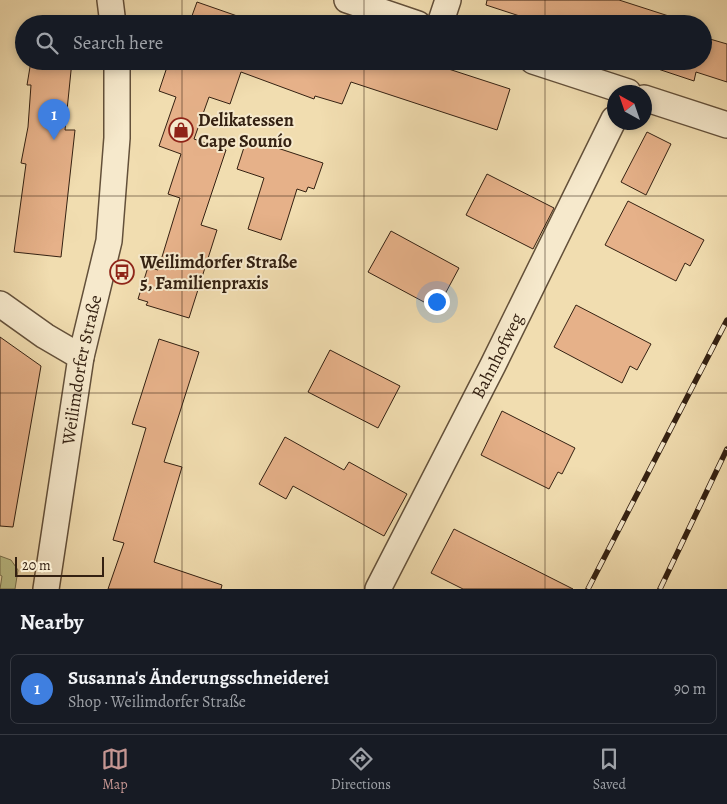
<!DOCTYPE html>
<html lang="en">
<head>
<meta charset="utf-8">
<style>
  :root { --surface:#171b24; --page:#242831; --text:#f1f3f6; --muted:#9ea1a6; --line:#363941; --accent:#c59692 }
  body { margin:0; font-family:Alegreya,serif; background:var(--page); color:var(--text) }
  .compass { position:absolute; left:607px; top:85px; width:45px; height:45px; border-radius:50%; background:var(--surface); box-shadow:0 2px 8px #0003; rotate:320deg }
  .scale { position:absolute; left:15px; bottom:12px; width:89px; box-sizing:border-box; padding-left:5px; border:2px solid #342112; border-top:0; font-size:14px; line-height:18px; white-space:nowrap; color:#342112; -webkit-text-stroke:4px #f6e9cc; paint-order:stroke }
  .you { position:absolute; left:436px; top:301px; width:18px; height:18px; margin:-12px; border:4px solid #fff; border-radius:50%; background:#1a73e8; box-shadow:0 0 0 8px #1a73e833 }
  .badge { display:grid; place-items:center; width:32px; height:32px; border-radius:50%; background:var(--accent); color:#fff; font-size:16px; font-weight:700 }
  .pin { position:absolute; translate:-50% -41px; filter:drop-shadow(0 1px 2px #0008) }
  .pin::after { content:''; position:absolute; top:26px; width:18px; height:15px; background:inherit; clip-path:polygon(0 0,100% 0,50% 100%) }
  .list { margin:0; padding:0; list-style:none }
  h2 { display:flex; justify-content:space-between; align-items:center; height:65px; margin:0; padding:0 20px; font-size:21px }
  h2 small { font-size:16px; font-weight:400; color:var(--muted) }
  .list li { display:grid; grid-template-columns:32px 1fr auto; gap:15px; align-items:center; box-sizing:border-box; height:70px; margin:0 10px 10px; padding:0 10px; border:1px solid var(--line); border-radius:8px }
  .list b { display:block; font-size:19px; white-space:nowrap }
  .list p { margin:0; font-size:16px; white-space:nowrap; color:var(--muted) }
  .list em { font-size:16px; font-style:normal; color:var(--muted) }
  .icon { flex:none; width:28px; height:28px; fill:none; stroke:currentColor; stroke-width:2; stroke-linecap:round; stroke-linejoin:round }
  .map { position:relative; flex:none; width:727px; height:589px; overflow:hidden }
  .search { position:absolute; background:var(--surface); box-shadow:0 2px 8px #0003; left:15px; right:15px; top:15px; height:55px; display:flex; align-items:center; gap:12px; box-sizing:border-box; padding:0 18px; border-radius:28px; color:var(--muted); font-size:19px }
  .sheet { height:145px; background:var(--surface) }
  nav { display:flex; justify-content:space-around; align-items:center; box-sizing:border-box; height:70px; border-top:1px solid var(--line); background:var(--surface); font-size:14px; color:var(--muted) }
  nav a { display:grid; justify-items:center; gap:2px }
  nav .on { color:var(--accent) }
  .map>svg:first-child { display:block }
  .green { fill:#bdc089; stroke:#78704e }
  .building { fill:#e6b189; stroke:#342112 }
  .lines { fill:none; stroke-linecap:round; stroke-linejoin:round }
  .street-casing { stroke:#63503a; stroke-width:28 }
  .street { stroke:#f6e9cc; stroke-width:25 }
  .rail-casing { stroke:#342112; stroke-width:5.5 }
  .rail { stroke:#f6e9cc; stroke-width:4; stroke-dasharray:11; stroke-linecap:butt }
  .grid { fill:none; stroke:#342112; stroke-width:1; stroke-opacity:0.55 }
  .labels { text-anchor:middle; stroke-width:4; stroke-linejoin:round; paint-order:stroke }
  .poi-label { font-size:18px; font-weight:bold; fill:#342112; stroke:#f6e9cc; text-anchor:start }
  .street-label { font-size:18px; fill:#342112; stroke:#f6e9cc }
</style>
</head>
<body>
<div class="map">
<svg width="727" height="589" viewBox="0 0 727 589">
  <rect width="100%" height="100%" fill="#f1ddb0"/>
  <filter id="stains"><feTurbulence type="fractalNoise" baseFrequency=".004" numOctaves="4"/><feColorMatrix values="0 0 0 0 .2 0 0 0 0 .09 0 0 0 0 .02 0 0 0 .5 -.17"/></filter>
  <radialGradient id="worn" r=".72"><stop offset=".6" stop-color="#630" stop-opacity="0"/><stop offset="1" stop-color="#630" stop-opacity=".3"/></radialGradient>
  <!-- green -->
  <polygon class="green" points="0,556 11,560 18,570 15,589 0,589 2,576 0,575"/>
  <!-- building -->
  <g class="building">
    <polygon points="487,0 619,0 678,19 677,24 544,24 486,5"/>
    <polygon points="197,2 243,18 241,24 189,24"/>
    <polygon points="703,37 727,44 727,82 696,72 694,81 646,65 647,61 703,61"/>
    <polygon points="31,61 72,61 65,130 75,130 61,257 14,252 26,164 21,163 28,127 31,85 27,85"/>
    <polygon points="169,61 424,61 510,89 497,130 351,82 342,104 315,96 314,99 241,72 230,104 209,97 194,139 226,150 201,225 217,230 189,318 146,305 148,302 138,299 148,267 158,270 180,198 168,194 181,154 159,146 176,97 159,91"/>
    <polygon points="647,132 671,144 646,195 621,182"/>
    <polygon points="247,138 323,163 314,189 308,187 306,192 297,189 281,240 248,229 264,178 237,169"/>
    <polygon points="487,174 554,208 533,249 466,215"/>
    <polygon points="628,201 704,240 690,266 685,263 676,281 605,245"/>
    <polygon points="391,231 459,268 437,309 368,272"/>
    <polygon points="576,305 651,344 637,370 630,366 622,383 554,347"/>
    <polygon points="0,337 41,366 13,527 0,526"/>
    <polygon points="159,339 199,352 164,462 182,467 154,562 222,585 221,589 108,589 124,543 113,540 146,428 132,424"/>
    <polygon points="330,350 400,386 378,428 308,392"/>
    <polygon points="502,411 575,448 562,474 558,472 549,489 481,455"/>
    <polygon points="285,437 344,470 349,462 407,494 384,536 293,486 286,499 259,484"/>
    <polygon points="454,529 573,589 463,589 431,573"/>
  </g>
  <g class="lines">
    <!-- street casing -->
    <g class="street-casing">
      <g id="street">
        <polyline points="110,0 113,24"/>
        <polyline points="347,0 418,24"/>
        <polyline points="440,24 448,0"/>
        <polyline points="533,61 628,92"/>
        <polyline points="644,98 727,125"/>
        <polyline points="0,304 45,336 81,357"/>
        <path id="s1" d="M 46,589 L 81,357 L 109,241 L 117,138 L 117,61"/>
        <path id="s2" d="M 378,589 L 493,365 L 614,119"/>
      </g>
    </g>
    <!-- street -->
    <use href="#street" class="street"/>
    <!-- rail casing -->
    <g class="rail-casing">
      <g id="rail">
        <polyline points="588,589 727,320"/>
        <polyline points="660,589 727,449"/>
      </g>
    </g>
    <!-- rail -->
    <use href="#rail" class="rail"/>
  </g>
  <!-- grid -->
  <path class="grid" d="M 182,0 L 182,24M 364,0 L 364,24M 545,0 L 545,24M 182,61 L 182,589M 364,61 L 364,589M 545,61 L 545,589M 0,196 L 727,196M 0,393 L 727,393"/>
  <!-- icons -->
  <defs>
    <g id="shop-ring" transform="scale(1.25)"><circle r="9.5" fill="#f6e9cc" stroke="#8f2418" stroke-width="1.5"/><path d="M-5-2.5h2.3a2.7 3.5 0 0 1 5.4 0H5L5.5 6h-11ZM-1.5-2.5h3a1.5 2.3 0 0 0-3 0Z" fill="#8f2418"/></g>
    <g id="bus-ring" transform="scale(1.25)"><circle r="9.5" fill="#f6e9cc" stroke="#8f2418" stroke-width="1.5"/><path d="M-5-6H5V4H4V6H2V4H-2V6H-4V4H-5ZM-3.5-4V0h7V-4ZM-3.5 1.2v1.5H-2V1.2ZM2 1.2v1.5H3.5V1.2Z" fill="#8f2418"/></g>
  </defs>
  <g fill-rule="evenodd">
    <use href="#shop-ring" x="181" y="130"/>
    <use href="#bus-ring" x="122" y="272"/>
  </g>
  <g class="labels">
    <!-- poi labels -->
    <g class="poi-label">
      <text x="198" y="126">Delikatessen<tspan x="198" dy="21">Cape Sounío</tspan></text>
      <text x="140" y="268">Weilimdorfer Straße<tspan x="140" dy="21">5, Familienpraxis</tspan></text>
    </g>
    <!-- street labels -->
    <g class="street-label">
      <text dy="6" stroke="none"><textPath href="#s2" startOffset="262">Bahnhofweg</textPath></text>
      <text dy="6" stroke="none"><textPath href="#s1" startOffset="222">Weilimdorfer Straße</textPath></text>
    </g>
  </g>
  <rect width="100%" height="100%" filter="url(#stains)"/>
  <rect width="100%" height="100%" fill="url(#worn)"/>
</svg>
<svg class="compass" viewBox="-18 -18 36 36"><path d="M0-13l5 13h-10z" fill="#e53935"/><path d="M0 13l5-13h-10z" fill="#9ea1a6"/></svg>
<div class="scale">20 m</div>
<div class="you"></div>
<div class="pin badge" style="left:54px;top:140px;background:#3f7fe0">1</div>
<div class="search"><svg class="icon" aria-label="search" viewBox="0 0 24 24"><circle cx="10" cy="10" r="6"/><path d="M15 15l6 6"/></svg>Search here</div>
</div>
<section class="sheet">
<h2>Nearby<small></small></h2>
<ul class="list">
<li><span class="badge" style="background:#3f7fe0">1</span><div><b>Susanna's Änderungsschneiderei</b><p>Shop · Weilimdorfer Straße</p></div><em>90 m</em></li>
</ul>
</section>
<nav>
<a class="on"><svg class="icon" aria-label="map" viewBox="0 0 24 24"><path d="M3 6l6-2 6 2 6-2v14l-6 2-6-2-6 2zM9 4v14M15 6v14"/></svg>Map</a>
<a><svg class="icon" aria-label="directions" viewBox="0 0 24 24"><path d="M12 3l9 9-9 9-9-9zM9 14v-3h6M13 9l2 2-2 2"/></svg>Directions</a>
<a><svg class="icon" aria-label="saved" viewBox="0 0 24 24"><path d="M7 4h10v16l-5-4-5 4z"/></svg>Saved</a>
</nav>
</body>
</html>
